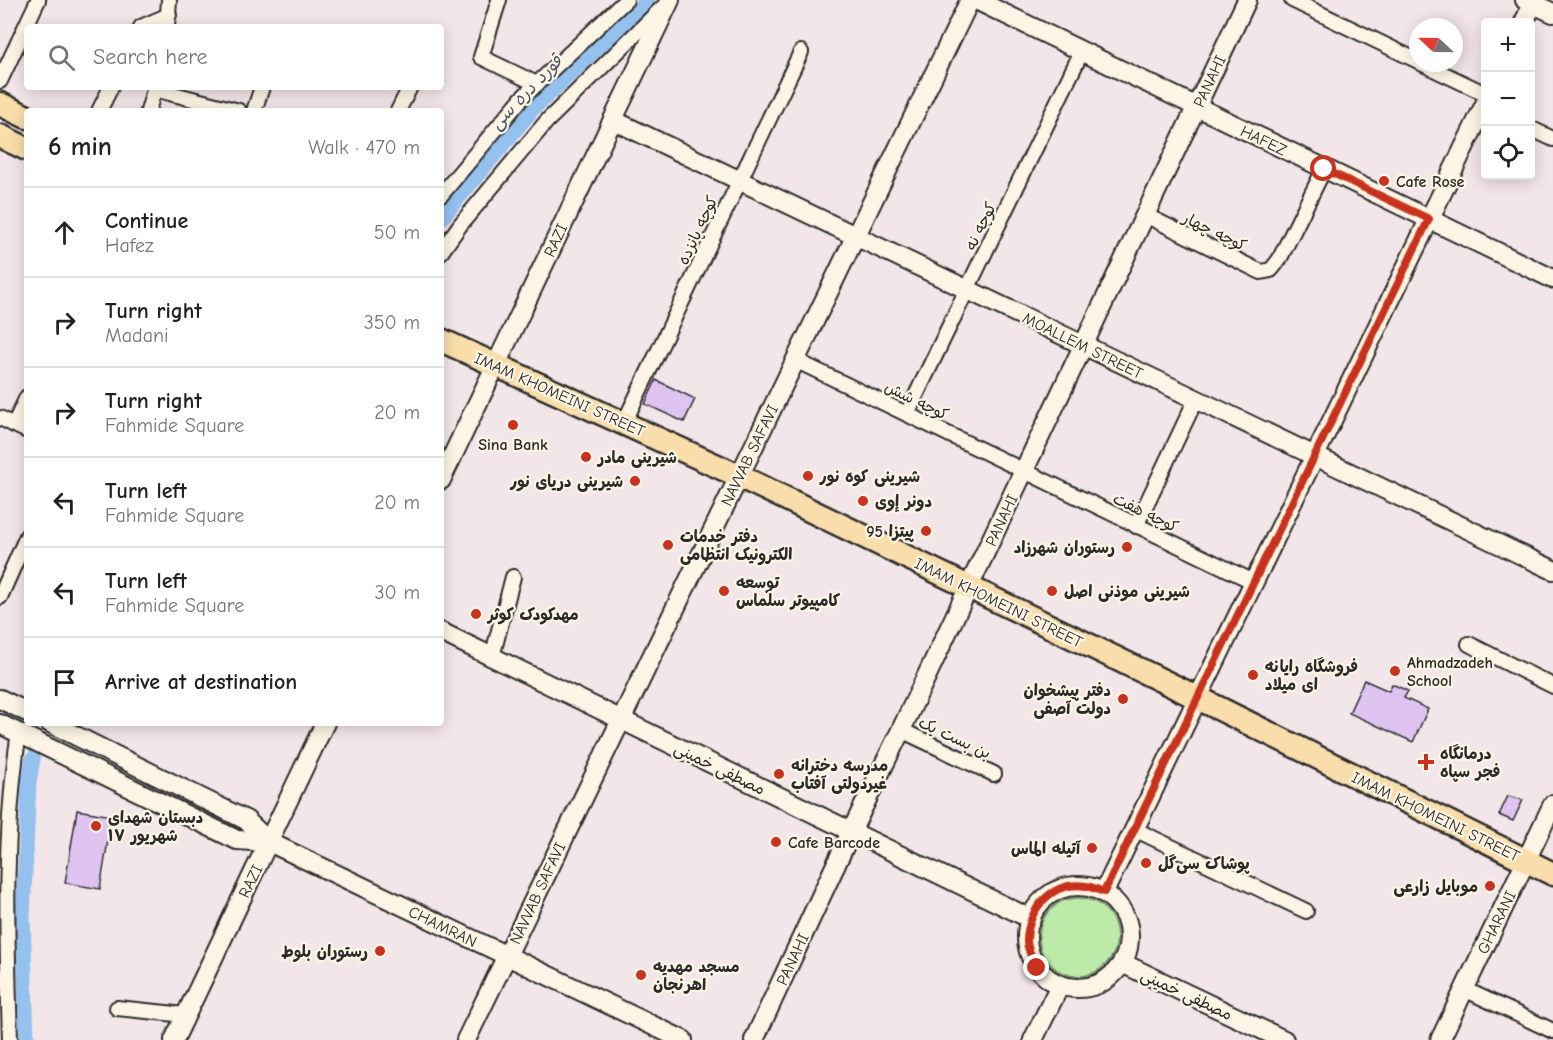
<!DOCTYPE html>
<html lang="en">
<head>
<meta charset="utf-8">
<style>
  :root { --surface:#fff; --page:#f2f2f2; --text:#202124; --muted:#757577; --line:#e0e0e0 }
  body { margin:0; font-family:"Comic Neue","Playpen Sans Arabic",sans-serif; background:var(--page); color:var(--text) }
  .controls { position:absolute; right:18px; top:18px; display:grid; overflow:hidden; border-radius:6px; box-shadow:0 3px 15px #0003 }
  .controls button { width:54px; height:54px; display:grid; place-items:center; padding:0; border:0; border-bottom:2px solid var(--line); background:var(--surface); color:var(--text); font:30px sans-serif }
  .compass { position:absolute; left:1409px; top:18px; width:54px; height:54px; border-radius:50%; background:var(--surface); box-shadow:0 3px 15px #0003; rotate:292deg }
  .stop { position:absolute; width:18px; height:18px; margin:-14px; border:4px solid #c8321e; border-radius:50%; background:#fff }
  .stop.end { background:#c8321e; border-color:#fff; box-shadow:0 2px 6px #0008 }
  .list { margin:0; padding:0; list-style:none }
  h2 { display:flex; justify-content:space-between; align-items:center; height:78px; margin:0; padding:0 24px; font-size:26px }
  h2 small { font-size:20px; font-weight:400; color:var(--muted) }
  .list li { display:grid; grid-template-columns:39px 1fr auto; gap:18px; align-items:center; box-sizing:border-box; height:90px; padding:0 24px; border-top:2px solid var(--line) }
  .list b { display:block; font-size:22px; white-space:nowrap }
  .list p { margin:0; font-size:20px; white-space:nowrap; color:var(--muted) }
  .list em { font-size:20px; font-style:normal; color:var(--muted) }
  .icon { flex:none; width:33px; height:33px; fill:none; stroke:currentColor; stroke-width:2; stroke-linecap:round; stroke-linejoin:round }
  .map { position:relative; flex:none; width:1553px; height:1040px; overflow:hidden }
  .search { position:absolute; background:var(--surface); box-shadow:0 3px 15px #0003; left:24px; top:24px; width:420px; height:66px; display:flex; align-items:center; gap:15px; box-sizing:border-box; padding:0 21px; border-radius:6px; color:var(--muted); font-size:22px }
  .panel { position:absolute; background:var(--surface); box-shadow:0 3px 15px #0003; left:24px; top:108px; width:420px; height:618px; border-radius:6px }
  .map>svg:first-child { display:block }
  .green { fill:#bceba9; stroke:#748b6a; stroke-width:1.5 }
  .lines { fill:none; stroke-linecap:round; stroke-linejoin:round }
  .canal { stroke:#94c1ee; stroke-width:15 }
  .building { fill:#dfc4f2; stroke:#2b2b2b; stroke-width:1.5 }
  .minor-casing { stroke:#2b2b2b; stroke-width:18 }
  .tertiary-casing { stroke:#2b2b2b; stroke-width:22 }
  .primary-casing { stroke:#2b2b2b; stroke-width:27 }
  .minor { stroke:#fcf5e5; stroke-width:14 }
  .tertiary { stroke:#fcf5e5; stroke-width:18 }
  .primary { stroke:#f9deab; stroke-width:22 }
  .route { stroke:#c8321e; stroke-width:8 }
  .poi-dot { fill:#c8321e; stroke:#fcf5e5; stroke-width:2 }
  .labels { text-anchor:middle; stroke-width:4.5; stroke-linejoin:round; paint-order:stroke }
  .street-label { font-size:16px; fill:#2b2b2b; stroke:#fcf5e5 }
  .poi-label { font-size:16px; font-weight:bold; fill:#2b2b2b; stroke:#fcf5e5; text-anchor:start }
  .water-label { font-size:18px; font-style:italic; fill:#4a5866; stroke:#fcf5e5 }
</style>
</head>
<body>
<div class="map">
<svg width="1553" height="1040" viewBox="0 0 1553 1040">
  <rect width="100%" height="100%" fill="#f3e6e9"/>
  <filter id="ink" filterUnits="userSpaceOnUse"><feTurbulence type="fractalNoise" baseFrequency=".0167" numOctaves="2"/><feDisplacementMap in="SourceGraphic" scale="12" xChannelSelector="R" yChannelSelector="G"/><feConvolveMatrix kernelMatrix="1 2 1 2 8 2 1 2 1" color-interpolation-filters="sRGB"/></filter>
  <g filter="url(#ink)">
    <!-- green -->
    <circle class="green" cx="1078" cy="937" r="39"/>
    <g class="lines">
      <!-- canal -->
      <g class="canal">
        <polyline points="441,219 533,109 648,0"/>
        <polyline points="27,1040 23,917 29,782 33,759"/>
      </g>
    </g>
    <!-- building -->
    <g class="building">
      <polygon points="656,380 695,399 684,422 645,404"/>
      <polygon points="1364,680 1389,691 1392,684 1408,691 1404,698 1428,709 1413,742 1349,713"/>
      <polygon points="1508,796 1523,800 1513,821 1499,815"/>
      <polygon points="77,810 112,816 100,889 65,883"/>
    </g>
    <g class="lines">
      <!-- minor casing -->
      <g class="minor-casing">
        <g id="minor">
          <polyline points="499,0 481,57 537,84"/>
          <polyline points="1292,0 1418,61"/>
          <polyline points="141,27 169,15"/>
          <polyline points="167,27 169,0"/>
          <polyline points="1421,63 1486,94"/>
          <polyline points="0,81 38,0"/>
          <polyline points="154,89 239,111"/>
          <polyline points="99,111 111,87"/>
          <polyline points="148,111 155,87"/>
          <polyline points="254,111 262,87"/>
          <polyline points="398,111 410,87"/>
          <polyline points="1530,128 1553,139"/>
          <polyline points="441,195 522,98 626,0"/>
          <polyline points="1145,215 1261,272 1271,270 1279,260 1324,169"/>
          <polyline points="441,252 460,225 547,121 663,7"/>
          <polyline points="795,360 1254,582"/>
          <polyline points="907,414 1082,51"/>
          <polyline points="0,418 27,431"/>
          <polyline points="624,423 801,52"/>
          <polyline points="14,425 27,397"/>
          <polyline points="1136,526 1196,399"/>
          <polyline points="0,597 27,536"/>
          <polyline points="1469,644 1553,686"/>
          <polyline points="492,657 513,577"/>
          <polyline points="901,730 994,774"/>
          <polyline points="1134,829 1306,911"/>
          <polyline points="1464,989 1553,1031"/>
          <polyline points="117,1008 186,1015"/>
          <path d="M 10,1040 C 7,937 3,834 19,732"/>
        </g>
      </g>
      <!-- tertiary casing -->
      <g class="tertiary-casing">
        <g id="tertiary">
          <polyline points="976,0 1553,279"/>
          <polyline points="1525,0 1553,13"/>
          <polyline points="1524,22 1535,0"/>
          <polyline points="613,120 1553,570"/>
          <polyline points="441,480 670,0"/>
          <polyline points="441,632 1031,919"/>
          <polyline points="0,699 27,712"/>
          <polyline points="50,723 246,820 269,842 683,1040"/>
          <polyline points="0,724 237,840 269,842"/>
          <circle cx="1078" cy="937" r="51"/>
          <polyline points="1104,892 1486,102"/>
          <polyline points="1122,963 1284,1040"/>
          <polyline points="174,1040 325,723"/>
          <polyline points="466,1040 970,0"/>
          <polyline points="754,1040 851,832 901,730 1247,0"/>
          <polyline points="1033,1040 1060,985"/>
          <polyline points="1440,1040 1553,804"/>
        </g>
      </g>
      <!-- primary casing -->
      <g class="primary-casing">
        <g id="primary">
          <polyline points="0,104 27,117"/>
          <polyline points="0,136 27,149"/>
          <polyline points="441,340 739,476 1198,698 1553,874"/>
        </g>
      </g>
      <!-- minor -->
      <use href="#minor" class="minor"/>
      <!-- tertiary -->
      <use href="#tertiary" class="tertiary"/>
      <!-- primary -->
      <use href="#primary" class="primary"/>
    </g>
  </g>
  <g class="lines" filter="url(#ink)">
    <!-- route -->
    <path class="route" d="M 1037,968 C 1033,960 1028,951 1027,942 C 1027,910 1052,880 1086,886 C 1092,887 1098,890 1104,892 L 1429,219 L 1324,169"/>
  </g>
  <!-- markers -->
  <g class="poi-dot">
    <circle cx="1384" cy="181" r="6"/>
    <circle cx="513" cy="425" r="6"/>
    <circle cx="586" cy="457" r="6"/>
    <circle cx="808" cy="476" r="6"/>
    <circle cx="635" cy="481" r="6"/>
    <circle cx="863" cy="501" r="6"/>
    <circle cx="926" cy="531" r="6"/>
    <circle cx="668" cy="545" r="6"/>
    <circle cx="1127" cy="547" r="6"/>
    <circle cx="724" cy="591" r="6"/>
    <circle cx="1052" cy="591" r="6"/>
    <circle cx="476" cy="614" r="6"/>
    <circle cx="1395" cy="671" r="6"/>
    <circle cx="1253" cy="675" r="6"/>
    <circle cx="1123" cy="699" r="6"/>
    <path d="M1423 753h6v6h6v6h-6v6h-6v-6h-6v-6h6z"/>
    <circle cx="779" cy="774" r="6"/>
    <circle cx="96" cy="826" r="6"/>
    <circle cx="776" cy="842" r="6"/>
    <circle cx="1092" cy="848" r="6"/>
    <circle cx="1146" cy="863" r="6"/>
    <circle cx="1490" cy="886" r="6"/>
    <circle cx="380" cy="951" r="6"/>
    <circle cx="641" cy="975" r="6"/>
  </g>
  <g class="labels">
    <!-- street labels -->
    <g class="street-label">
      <text transform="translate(1209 81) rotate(-65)" y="6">PANAHI</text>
      <text transform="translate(1264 140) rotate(26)" y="6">HAFEZ</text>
      <text transform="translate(980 226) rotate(-64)" y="6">کوچه نه</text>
      <text transform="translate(697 230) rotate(-65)" y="6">کوچه پانزده</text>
      <text transform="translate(1215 231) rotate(26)" y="6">کوچه چهار</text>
      <text transform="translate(555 240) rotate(-65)" y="6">RAZI</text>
      <text transform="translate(1083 345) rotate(26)" y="6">MOALLEM STREET</text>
      <text transform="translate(560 394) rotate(24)" y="6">IMAM KHOMEINI STREET</text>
      <text transform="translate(917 400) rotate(26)" y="6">کوچه شش</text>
      <text transform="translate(749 455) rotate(-64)" y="6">NAVVAB SAFAVI</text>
      <text transform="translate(1146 512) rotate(26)" y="6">کوچه هفت</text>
      <text transform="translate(1001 520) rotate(-65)" y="6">PANAHI</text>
      <text transform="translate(999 602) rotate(26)" y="6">IMAM KHOMEINI STREET</text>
      <text transform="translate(955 737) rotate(25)" y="6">بن بست یک</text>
      <text transform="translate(720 768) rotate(26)" y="6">مصطفی خمینی</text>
      <text transform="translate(1436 816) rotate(26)" y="6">IMAM KHOMEINI STREET</text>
      <text transform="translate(250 881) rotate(-64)" y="6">RAZI</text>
      <text transform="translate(537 893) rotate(-65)" y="6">NAVVAB SAFAVI</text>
      <text transform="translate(1496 922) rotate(-64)" y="6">GHARANI</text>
      <text transform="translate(443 926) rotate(26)" y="6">CHAMRAN</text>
      <text transform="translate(792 959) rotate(-65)" y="6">PANAHI</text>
      <text transform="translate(1187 994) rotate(25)" y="6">مصطفی خمینی</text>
    </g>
    <!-- poi labels -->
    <g class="poi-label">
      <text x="1396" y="187">Cafe Rose</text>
      <text x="513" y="450" text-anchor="middle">Sina Bank</text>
      <text x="598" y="463">شیرینی مادر</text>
      <text x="820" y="482">شیرینی کوه نور</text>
      <text x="623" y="487" text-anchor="end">شیرینی دریای نور</text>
      <text x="875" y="507">دونر إوی</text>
      <text x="914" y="537" text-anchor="end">پیتزا 95</text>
      <text x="680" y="542">دفتر خدمات<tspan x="680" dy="18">الکترونیک انتظامی</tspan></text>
      <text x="1115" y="553" text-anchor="end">رستوران شهرزاد</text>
      <text x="736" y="588">توسعه<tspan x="736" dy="18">کامپیوتر سلماس</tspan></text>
      <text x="1064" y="597">شیرینی موذنی اصل</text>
      <text x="488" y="620">مهدکودک کوثر</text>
      <text x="1407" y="668">Ahmadzadeh<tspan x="1407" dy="18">School</tspan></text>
      <text x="1265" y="672">فروشگاه رایانه<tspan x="1265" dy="18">ای میلاد</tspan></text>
      <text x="1111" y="696" text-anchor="end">دفتر پیشخوان<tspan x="1111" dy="18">دولت آصفی</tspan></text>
      <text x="1440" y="759">درمانگاه<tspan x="1440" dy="18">فجر سپاه</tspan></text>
      <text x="791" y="771">مدرسه دخترانه<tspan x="791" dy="18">غیردولتی آفتاب</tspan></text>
      <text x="108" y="823">دبستان شهدای<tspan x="108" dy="18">۱۷ شهریور</tspan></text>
      <text x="788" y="848">Cafe Barcode</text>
      <text x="1080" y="854" text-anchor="end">آتیله الماس</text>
      <text x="1158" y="869">پوشاک سی‌گل</text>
      <text x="1478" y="892" text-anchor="end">موبایل زارعی</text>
      <text x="368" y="957" text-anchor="end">رستوران بلوط</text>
      <text x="653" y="972">مسجد مهدیه<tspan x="653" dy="18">اهرنجان</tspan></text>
    </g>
    <!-- water labels -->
    <g class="water-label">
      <text transform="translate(526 92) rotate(-46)" y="6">قورد دره سی</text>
    </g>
  </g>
</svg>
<div class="controls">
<button>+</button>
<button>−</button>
<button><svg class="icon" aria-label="locate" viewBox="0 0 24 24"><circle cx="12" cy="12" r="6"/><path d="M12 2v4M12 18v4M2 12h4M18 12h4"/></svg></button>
</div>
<svg class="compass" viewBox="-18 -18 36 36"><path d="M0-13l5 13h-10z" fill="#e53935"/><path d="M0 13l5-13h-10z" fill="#757577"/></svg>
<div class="stop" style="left:1324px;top:169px"></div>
<div class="stop end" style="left:1037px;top:968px"></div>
<div class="search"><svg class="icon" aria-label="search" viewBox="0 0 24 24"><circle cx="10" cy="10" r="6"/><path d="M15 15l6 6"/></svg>Search here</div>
<section class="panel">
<h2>6 min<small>Walk · 470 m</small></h2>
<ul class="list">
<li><svg class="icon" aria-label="ahead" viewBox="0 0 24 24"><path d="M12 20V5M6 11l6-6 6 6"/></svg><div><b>Continue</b><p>Hafez</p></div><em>50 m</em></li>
<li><svg class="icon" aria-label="right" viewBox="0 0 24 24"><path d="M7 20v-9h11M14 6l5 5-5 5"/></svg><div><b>Turn right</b><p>Madani</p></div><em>350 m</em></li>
<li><svg class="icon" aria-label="right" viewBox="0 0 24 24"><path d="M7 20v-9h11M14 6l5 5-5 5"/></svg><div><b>Turn right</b><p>Fahmide Square</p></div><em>20 m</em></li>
<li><svg class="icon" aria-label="left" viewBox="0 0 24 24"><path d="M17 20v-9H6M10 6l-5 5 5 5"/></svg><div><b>Turn left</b><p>Fahmide Square</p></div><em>20 m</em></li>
<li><svg class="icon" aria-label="left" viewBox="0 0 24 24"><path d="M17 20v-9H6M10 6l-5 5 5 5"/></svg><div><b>Turn left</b><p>Fahmide Square</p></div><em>30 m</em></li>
<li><svg class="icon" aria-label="arrive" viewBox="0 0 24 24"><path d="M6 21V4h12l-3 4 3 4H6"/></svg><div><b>Arrive at destination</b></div></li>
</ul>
</section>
</div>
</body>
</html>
